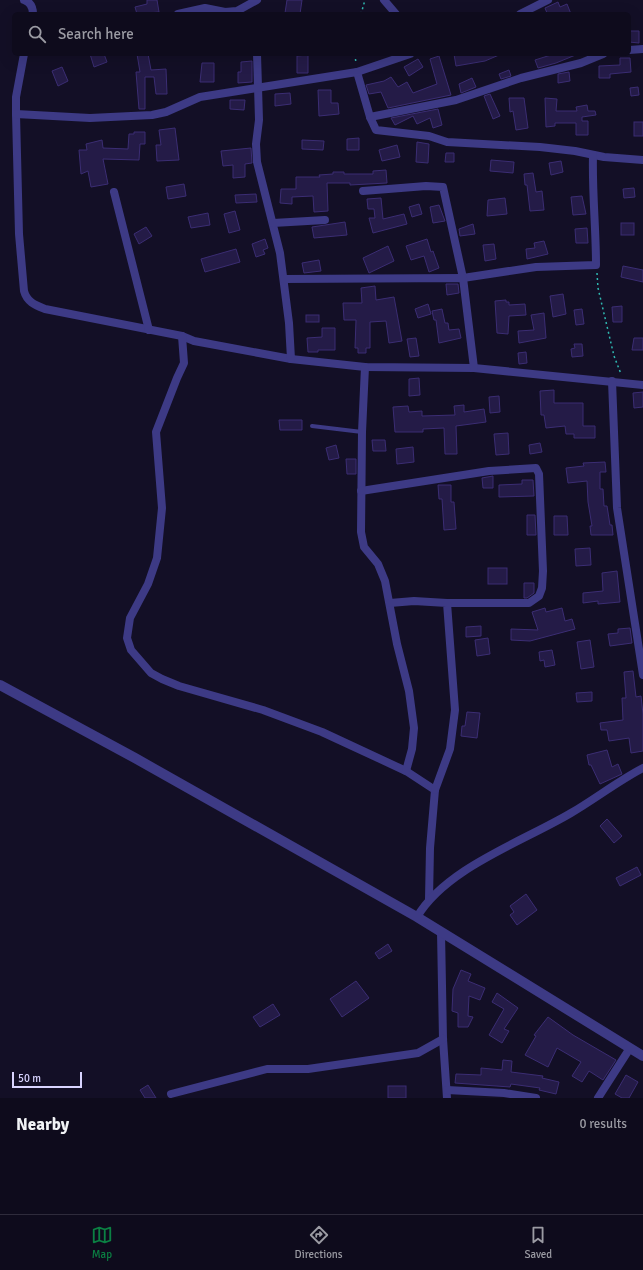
<!DOCTYPE html>
<html lang="en">
<head>
<meta charset="utf-8">
<style>
  :root { --surface:#0e0b1c; --page:#171425; --text:#f1f3f6; --muted:#9b9ba3; --line:#2e2b3b; --accent:#0b8043 }
  body { margin:0; font-family:Signika,sans-serif; background:var(--page); color:var(--text) }
  .scale { position:absolute; left:12px; bottom:10px; width:70px; box-sizing:border-box; padding-left:4px; border:2px solid #d9d4ff; border-top:0; font-size:11px; line-height:14px; white-space:nowrap; color:#d9d4ff; -webkit-text-stroke:3px #130f26; paint-order:stroke }
  .list { margin:0; padding:0; list-style:none }
  h2 { display:flex; justify-content:space-between; align-items:center; height:52px; margin:0; padding:0 16px; font-size:17px }
  h2 small { font-size:13px; font-weight:400; color:var(--muted) }
  .icon { flex:none; width:22px; height:22px; fill:none; stroke:currentColor; stroke-width:2; stroke-linecap:round; stroke-linejoin:round }
  .map { position:relative; flex:none; width:643px; height:1098px; overflow:hidden }
  .search { position:absolute; background:var(--surface); box-shadow:0 4px 16px #0002; left:12px; right:12px; top:12px; height:44px; display:flex; align-items:center; gap:10px; box-sizing:border-box; padding:0 14px; border-radius:6px; color:var(--muted); font-size:15px }
  .sheet { height:116px; background:var(--surface) }
  nav { display:flex; justify-content:space-around; align-items:center; box-sizing:border-box; height:56px; border-top:1px solid var(--line); background:var(--surface); font-size:11px; color:var(--muted) }
  nav a { display:grid; justify-items:center; gap:2px }
  nav .on { color:var(--accent) }
  .map>svg:first-child { display:block }
  .building { fill:#241b47; stroke:#3b2d73 }
  .lines { fill:none; stroke-linecap:round; stroke-linejoin:round }
  .path { stroke:#2fb8b0; stroke-width:1.5; stroke-dasharray:2 3; stroke-linecap:butt }
  .service { stroke:#3d3a85; stroke-width:4 }
  .minor { stroke:#3d3a85; stroke-width:8 }
  .tertiary { stroke:#3d3a85; stroke-width:10 }
</style>
</head>
<body>
<div class="map">
<svg width="643" height="1098" viewBox="0 0 643 1098">
  <rect width="100%" height="100%" fill="#130f26"/>
  <!-- building -->
  <g class="building">
    <polygon points="147,0 157,0 159,12 137,14 135,7 147,4"/>
    <polygon points="287,0 302,0 300,14 285,13"/>
    <polygon points="558,2 560,7 567,4 571,14 544,14 547,13 545,8"/>
    <polygon points="629,31 639,31 639,43 629,42"/>
    <polygon points="90,54 104,54 107,62 94,67"/>
    <polygon points="137,54 148,54 151,70 166,69 167,94 156,94 154,77 145,77 145,109 139,109 136,72 140,72"/>
    <polygon points="454,54 499,54 499,55 485,61 456,66"/>
    <polygon points="554,54 578,54 556,63 538,68 535,60"/>
    <polygon points="308,55 308,73 297,73 297,56"/>
    <polygon points="439,56 451,95 388,108 381,92 369,94 366,85 384,81 391,77 398,87 407,82 413,93 437,84 430,59"/>
    <polygon points="620,58 630,58 631,72 610,74 610,78 599,78 599,66 620,65"/>
    <polygon points="418,59 423,67 409,76 404,67"/>
    <polygon points="252,61 252,82 238,83 238,72 241,72 241,62"/>
    <polygon points="202,63 214,63 214,82 200,82"/>
    <polygon points="62,67 68,81 58,86 52,71"/>
    <polygon points="509,70 511,76 501,79 499,74"/>
    <polygon points="569,72 570,81 558,83 558,74"/>
    <polygon points="472,78 476,87 461,93 459,84"/>
    <polygon points="638,87 639,95 631,96 630,88"/>
    <polygon points="318,90 331,90 331,103 338,103 339,114 319,116"/>
    <polygon points="290,93 291,104 275,106 275,94"/>
    <polygon points="490,94 500,116 493,119 484,96"/>
    <polygon points="509,98 524,98 528,128 516,130 513,111 510,112"/>
    <polygon points="545,98 557,99 556,111 577,111 576,107 587,105 588,111 595,111 596,115 582,117 582,121 588,121 588,135 576,135 576,123 555,123 555,126 546,127"/>
    <polygon points="230,100 245,100 244,110 230,109"/>
    <polygon points="438,109 442,125 433,128 430,118 417,124 413,116 395,125 391,118"/>
    <rect x="634" y="122" width="9" height="14"/>
    <polygon points="175,128 179,160 157,161 156,145 161,145 159,130"/>
    <polygon points="134,132 145,132 145,144 140,144 139,160 103,159 108,184 91,187 88,171 81,174 79,150 87,150 86,144 102,140 103,148 128,149 129,134 134,134"/>
    <polygon points="359,138 359,150 347,150 347,139"/>
    <polygon points="302,140 324,141 323,150 302,149"/>
    <polygon points="417,142 429,144 428,163 416,162"/>
    <polygon points="397,145 400,157 382,161 379,150"/>
    <polygon points="251,148 252,163 245,164 245,177 233,178 233,165 223,166 221,151"/>
    <polygon points="446,153 454,153 454,162 445,162"/>
    <polygon points="491,160 514,162 513,173 490,171"/>
    <polygon points="561,161 563,172 551,175 549,163"/>
    <polygon points="386,170 387,183 350,185 350,183 327,183 328,211 314,212 313,196 292,197 292,204 280,203 281,189 296,189 296,177 320,177 319,175 333,174 333,172 344,172 344,174 373,174 373,171"/>
    <polygon points="533,173 536,192 542,191 544,210 530,211 527,185 525,185 524,174"/>
    <polygon points="184,184 186,196 168,199 166,187"/>
    <polygon points="634,188 635,197 624,198 623,189"/>
    <polygon points="256,194 257,202 236,203 235,195"/>
    <polygon points="582,196 586,214 573,215 571,197"/>
    <polygon points="381,198 383,219 404,214 407,224 373,233 369,218 375,218 374,209 368,209 367,199"/>
    <polygon points="505,198 507,214 487,216 488,200"/>
    <polygon points="419,204 422,214 412,217 409,207"/>
    <polygon points="439,205 445,221 433,223 430,207"/>
    <polygon points="235,211 240,230 229,233 224,214"/>
    <polygon points="208,213 210,225 191,228 188,217"/>
    <polygon points="345,222 347,235 314,238 312,227"/>
    <rect x="621" y="223" width="13" height="12"/>
    <polygon points="473,224 475,234 460,236 459,229"/>
    <polygon points="146,227 152,236 139,244 134,234"/>
    <polygon points="587,228 588,243 576,243 575,229"/>
    <polygon points="265,239 268,248 263,250 265,254 256,257 252,244"/>
    <polygon points="427,239 431,252 433,251 439,268 429,272 424,256 411,260 406,246"/>
    <polygon points="544,241 548,254 527,259 526,249 535,248 534,243"/>
    <polygon points="494,244 496,259 485,261 483,245"/>
    <polygon points="388,246 394,261 369,273 363,258"/>
    <polygon points="236,249 240,262 205,272 201,259"/>
    <polygon points="319,260 321,271 304,273 302,263"/>
    <polygon points="623,266 643,270 643,282 621,277"/>
    <polygon points="446,284 458,284 459,293 447,295"/>
    <polygon points="375,286 376,300 394,297 402,341 389,343 386,321 370,322 370,348 366,348 366,353 358,353 358,348 355,348 356,320 344,320 343,303 362,303 361,288"/>
    <polygon points="563,294 566,314 553,317 550,296"/>
    <polygon points="506,300 506,302 509,302 509,305 525,304 526,315 509,316 508,334 497,333 495,301"/>
    <polygon points="428,304 431,314 418,318 415,309"/>
    <polygon points="622,306 622,322 613,322 612,307"/>
    <polygon points="442,309 445,323 448,323 449,330 459,329 461,338 439,343 436,320 434,320 432,311"/>
    <polygon points="582,309 584,324 576,325 574,310"/>
    <polygon points="544,313 546,338 519,343 518,331 534,330 531,315"/>
    <rect x="306" y="315" width="13" height="7"/>
    <polygon points="322,328 335,328 335,350 318,350 318,352 308,352 307,338 322,337"/>
    <polygon points="416,338 419,356 410,357 407,339"/>
    <polygon points="634,338 643,338 643,350 632,350"/>
    <polygon points="574,344 582,344 583,356 572,357 571,349 575,348"/>
    <polygon points="526,352 527,363 519,364 518,353"/>
    <polygon points="419,378 420,395 409,396 409,379"/>
    <polygon points="554,390 554,403 583,403 583,426 595,426 595,438 574,438 574,434 566,434 565,426 546,428 544,415 541,415 540,391"/>
    <polygon points="643,392 643,407 634,408 633,393"/>
    <polygon points="499,396 500,412 490,413 489,397"/>
    <polygon points="464,405 464,412 484,409 486,422 456,426 457,454 445,454 444,428 423,429 423,432 395,432 393,407 408,406 409,412 422,411 422,416 455,415 454,406"/>
    <polygon points="279,420 302,420 302,430 280,430"/>
    <polygon points="508,433 509,454 496,455 494,434"/>
    <polygon points="372,440 385,440 386,451 373,451"/>
    <polygon points="540,443 542,452 530,454 529,445"/>
    <polygon points="336,445 339,458 329,460 326,448"/>
    <polygon points="413,447 414,462 397,464 396,449"/>
    <polygon points="346,459 356,459 356,474 347,474"/>
    <polygon points="605,462 606,472 600,472 600,489 603,489 604,506 607,506 610,525 612,525 613,535 591,535 590,526 592,526 588,502 587,481 568,483 566,468 584,466 583,463"/>
    <polygon points="493,476 493,488 483,488 482,478"/>
    <polygon points="522,480 533,480 534,496 499,497 499,485 522,484"/>
    <polygon points="438,485 451,485 451,502 454,502 456,529 444,530 442,499 439,499"/>
    <polygon points="527,515 535,515 536,535 527,535"/>
    <polygon points="554,516 567,516 568,535 554,535"/>
    <polygon points="590,548 591,565 576,566 575,549"/>
    <rect x="488" y="568" width="19" height="16"/>
    <polygon points="617,571 620,602 598,604 598,601 583,603 583,593 603,591 602,573"/>
    <polygon points="524,583 534,583 534,593 527,598 524,598"/>
    <polygon points="545,608 546,612 562,608 565,621 572,619 575,629 530,641 511,640 511,629 538,630 532,612"/>
    <polygon points="481,626 481,636 466,637 466,627"/>
    <polygon points="630,628 632,643 610,646 608,634 618,633 618,629"/>
    <polygon points="488,638 490,654 477,656 475,640"/>
    <polygon points="590,640 594,667 581,669 577,642"/>
    <polygon points="552,650 555,665 545,667 544,660 540,661 539,652"/>
    <polygon points="633,671 636,697 641,696 643,714 643,751 631,753 629,738 609,741 607,730 601,730 600,723 623,720 622,698 626,698 624,672"/>
    <polygon points="592,692 592,701 577,702 576,693"/>
    <polygon points="467,712 480,713 477,738 461,736 462,726 465,726"/>
    <polygon points="607,750 612,767 618,764 622,774 600,784 591,765 589,765 587,755"/>
    <polygon points="607,819 622,836 614,843 600,826"/>
    <polygon points="637,867 641,875 620,886 616,878"/>
    <polygon points="526,894 537,910 517,925 510,915 514,912 510,906"/>
    <polygon points="388,944 392,951 379,959 375,953"/>
    <polygon points="461,970 471,974 468,981 485,988 480,1000 469,996 468,1016 473,1017 468,1027 458,1027 458,1013 452,1011 453,989"/>
    <polygon points="356,981 369,998 342,1017 330,999"/>
    <polygon points="497,993 518,1008 504,1029 509,1031 502,1043 489,1035 504,1009 492,1002"/>
    <polygon points="273,1004 280,1015 260,1027 253,1017"/>
    <polygon points="548,1017 573,1035 616,1060 603,1080 589,1071 582,1082 572,1076 581,1062 557,1048 548,1067 525,1055 536,1036 534,1035"/>
    <polygon points="503,1060 512,1061 511,1072 543,1076 542,1078 559,1082 556,1094 539,1090 540,1088 511,1084 510,1087 455,1083 456,1074 481,1075 481,1068 502,1070"/>
    <polygon points="626,1075 638,1082 629,1098 622,1098 615,1094"/>
    <polygon points="148,1085 156,1098 145,1098 140,1090"/>
    <rect x="388" y="1086" width="18" height="12"/>
  </g>
  <g class="lines">
    <!-- path -->
    <g class="path">
      <polyline points="361,14 365,0"/>
      <polyline points="355,54 356,64"/>
      <polyline points="597,273 598,288 614,356 621,374"/>
    </g>
    <!-- service -->
    <polyline class="service" points="312,426 362,432"/>
    <!-- minor -->
    <g class="minor">
      <path d="M 24,0 C 30,2 33,7 33,14"/>
      <polyline points="384,0 396,14"/>
      <polyline points="178,14 205,8 225,12 237,11 257,0"/>
      <polyline points="520,14 548,0"/>
      <polyline points="629,50 643,49"/>
      <path d="M 24,54 L 16,97 L 16,114 L 19,234 L 24,291 C 27,302 35,305 45,309 L 182,336 L 194,341 L 291,359 L 365,367 L 474,368 L 643,385"/>
      <polyline points="257,54 259,120 256,144 257,162 280,253 289,323 291,359"/>
      <polyline points="357,72 370,117 376,130 429,136 447,142 540,147 575,151 604,157 643,160"/>
      <polyline points="16,114 90,118 152,115 166,112 200,97 357,72 410,54"/>
      <polyline points="370,117 456,100 521,78 581,63 603,54"/>
      <path d="M 363,191 L 426,186 L 443,187 L 463,278 L 536,267 L 596,265 C 596,228 592,192 593,155"/>
      <polyline points="114,192 149,330"/>
      <polyline points="273,223 325,220"/>
      <polyline points="284,279 463,278 474,368"/>
      <polyline points="182,336 184,363 177,378 156,432 162,508 157,558 148,584 130,618 127,638 131,650 151,673 162,679 179,686 263,710 322,732 406,771 435,790 430,848 429,899"/>
      <polyline points="365,367 362,432 361,532 364,547 378,564 385,581 397,644 409,691 414,728 412,749 406,771"/>
      <polyline points="612,381 617,508 643,675"/>
      <polyline points="361,491 489,471 536,468 539,474 543,571 542,588 539,596 529,603 447,603"/>
      <polyline points="390,603 414,601 447,603 455,710 450,749 435,790"/>
      <path d="M 417,917 C 446,868 522,842 571,813 C 595,799 618,781 643,768"/>
      <polyline points="441,932 443,1039 447,1098"/>
      <polyline points="447,1090 504,1093 536,1098"/>
      <polyline points="171,1094 267,1069 308,1069 418,1053 443,1039"/>
      <polyline points="598,1098 630,1048"/>
    </g>
    <!-- tertiary -->
    <polyline class="tertiary" points="0,685 135,758 417,917 643,1056"/>
  </g>
</svg>
<div class="scale">50 m</div>
<div class="search"><svg class="icon" aria-label="search" viewBox="0 0 24 24"><circle cx="10" cy="10" r="6"/><path d="M15 15l6 6"/></svg>Search here</div>
</div>
<section class="sheet">
<h2>Nearby<small>0 results</small></h2>
<ul class="list">
</ul>
</section>
<nav>
<a class="on"><svg class="icon" aria-label="map" viewBox="0 0 24 24"><path d="M3 6l6-2 6 2 6-2v14l-6 2-6-2-6 2zM9 4v14M15 6v14"/></svg>Map</a>
<a><svg class="icon" aria-label="directions" viewBox="0 0 24 24"><path d="M12 3l9 9-9 9-9-9zM9 14v-3h6M13 9l2 2-2 2"/></svg>Directions</a>
<a><svg class="icon" aria-label="saved" viewBox="0 0 24 24"><path d="M7 4h10v16l-5-4-5 4z"/></svg>Saved</a>
</nav>
</body>
</html>
